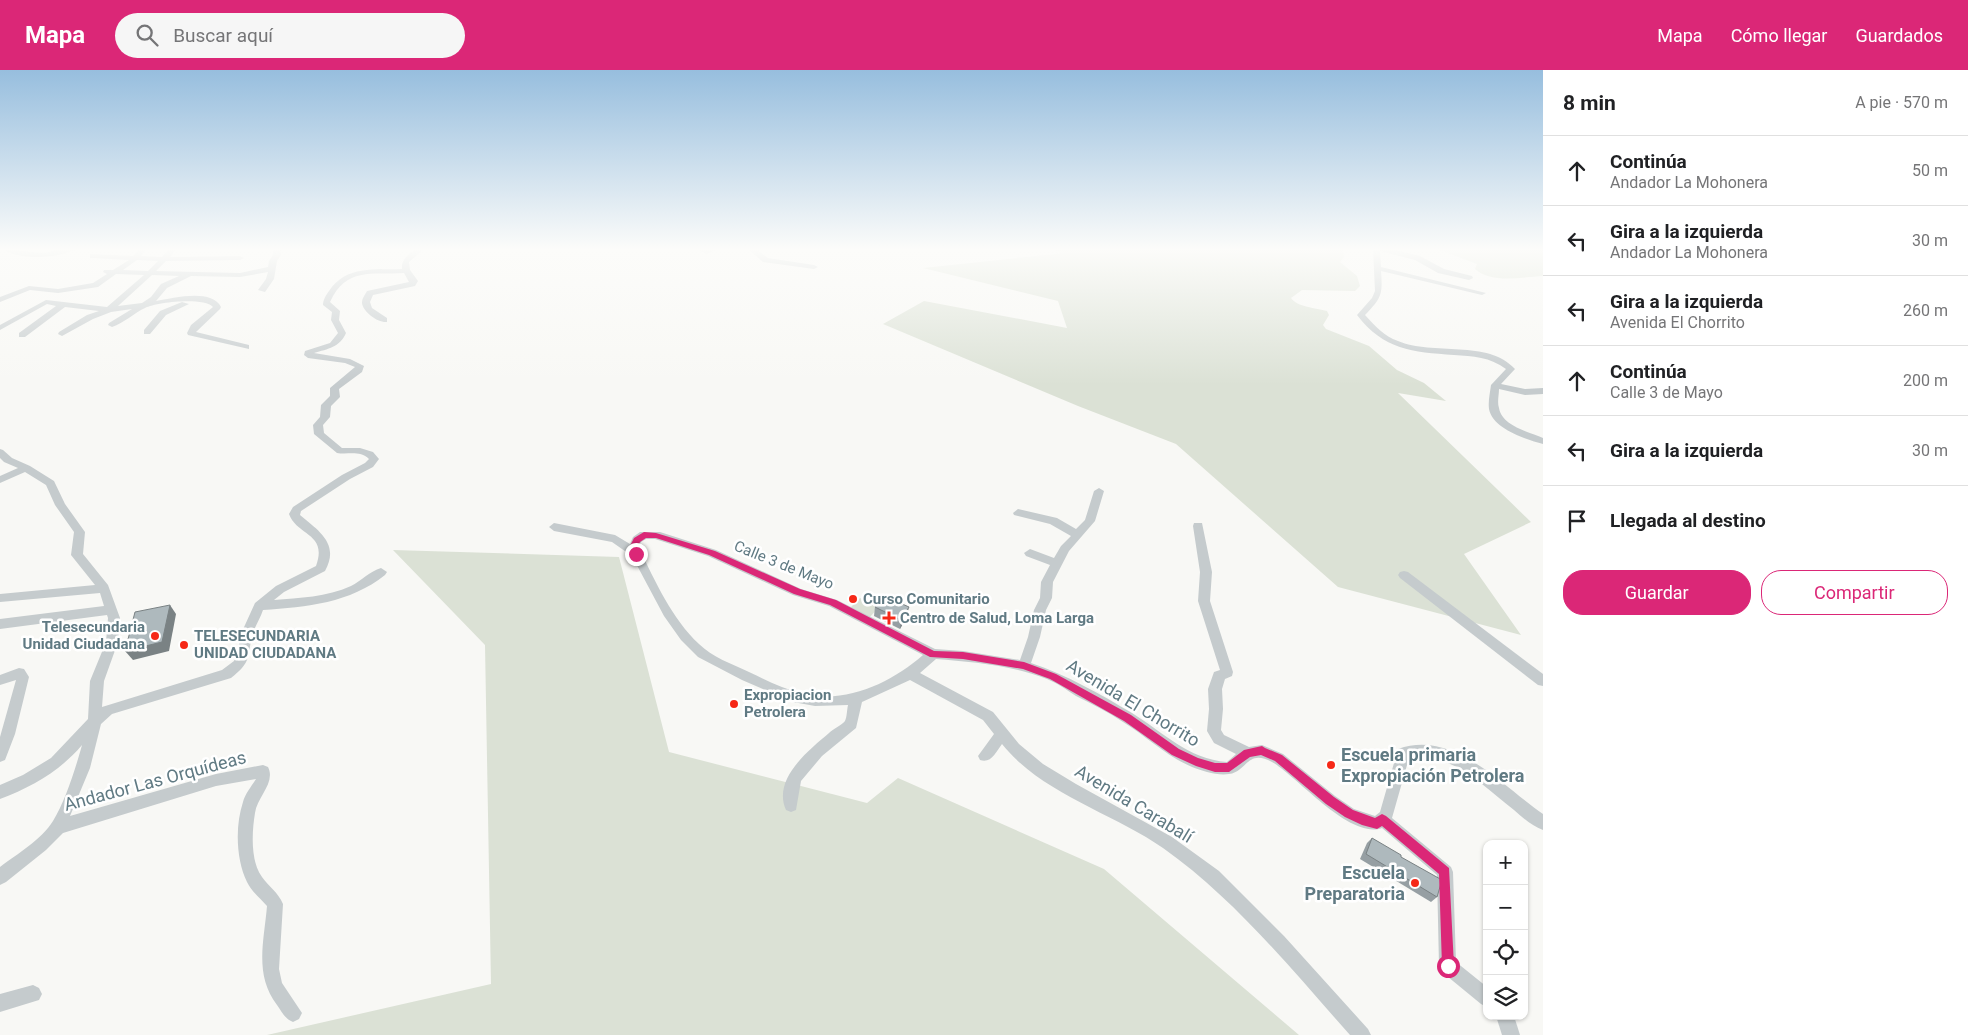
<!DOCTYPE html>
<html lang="es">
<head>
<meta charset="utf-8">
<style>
  :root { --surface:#fff; --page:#f6f6f6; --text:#202124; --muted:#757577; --line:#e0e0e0; --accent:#db2777 }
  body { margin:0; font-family:Roboto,sans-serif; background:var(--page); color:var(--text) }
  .controls { position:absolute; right:15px; bottom:15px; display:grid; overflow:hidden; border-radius:10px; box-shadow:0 1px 4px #0004 }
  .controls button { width:45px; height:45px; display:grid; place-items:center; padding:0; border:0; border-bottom:1px solid var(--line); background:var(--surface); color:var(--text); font:25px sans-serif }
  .stop { position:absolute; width:15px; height:15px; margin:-11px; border:4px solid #db2777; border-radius:50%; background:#fff }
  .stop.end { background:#db2777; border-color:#fff; box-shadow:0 1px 5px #0008 }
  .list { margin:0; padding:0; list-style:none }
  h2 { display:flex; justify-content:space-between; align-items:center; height:65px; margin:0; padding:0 20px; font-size:21px }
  h2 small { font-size:16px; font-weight:400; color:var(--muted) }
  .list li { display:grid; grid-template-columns:32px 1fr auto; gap:15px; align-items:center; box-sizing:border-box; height:70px; padding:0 20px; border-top:1px solid var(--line) }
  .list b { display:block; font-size:19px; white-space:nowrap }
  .list p { margin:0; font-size:16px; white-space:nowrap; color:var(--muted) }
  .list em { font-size:16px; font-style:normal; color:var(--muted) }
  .actions { display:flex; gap:10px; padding:15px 20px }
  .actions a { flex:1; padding:11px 0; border:1px solid var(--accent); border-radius:20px; text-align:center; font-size:18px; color:var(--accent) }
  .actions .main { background:var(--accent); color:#fff }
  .icon { flex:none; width:28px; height:28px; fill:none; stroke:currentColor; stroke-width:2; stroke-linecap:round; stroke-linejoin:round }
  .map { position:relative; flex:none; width:1543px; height:965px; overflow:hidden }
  header { display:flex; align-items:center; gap:30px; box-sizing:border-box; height:70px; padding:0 25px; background:var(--accent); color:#fff }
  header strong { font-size:24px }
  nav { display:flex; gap:28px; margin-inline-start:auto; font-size:18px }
  .search { width:350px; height:45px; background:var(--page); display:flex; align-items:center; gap:12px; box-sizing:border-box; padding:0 18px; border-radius:28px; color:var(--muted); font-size:19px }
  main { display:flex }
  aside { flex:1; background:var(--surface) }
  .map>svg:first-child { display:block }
  .green { fill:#dbe1d5 }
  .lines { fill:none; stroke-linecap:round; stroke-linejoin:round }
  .minor { fill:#c5cbcd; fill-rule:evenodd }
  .wall { fill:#969fa3 }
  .shaded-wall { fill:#7a8284 }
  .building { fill:#aeb9bd; stroke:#7a8284 }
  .route { fill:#db2777 }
  .poi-dot { fill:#f62817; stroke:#fff; stroke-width:2 }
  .labels { text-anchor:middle; stroke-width:5; stroke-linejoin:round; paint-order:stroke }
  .street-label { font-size:15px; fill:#607a83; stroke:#fff }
  .poi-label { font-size:15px; font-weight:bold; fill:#607a83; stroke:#fff; text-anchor:start }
  .near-street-label { font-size:18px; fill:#607a83; stroke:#fff }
  .near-poi-label { font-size:18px; font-weight:bold; fill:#607a83; stroke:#fff; text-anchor:start }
</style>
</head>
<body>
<header>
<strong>Mapa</strong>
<div class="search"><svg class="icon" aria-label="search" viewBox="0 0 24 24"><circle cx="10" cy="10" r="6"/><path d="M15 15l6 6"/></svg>Buscar aquí</div>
<nav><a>Mapa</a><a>Cómo llegar</a><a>Guardados</a></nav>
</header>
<main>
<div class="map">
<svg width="1543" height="965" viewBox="0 0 1543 965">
  <rect width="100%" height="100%" fill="#f8f8f5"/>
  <!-- green -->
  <g class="green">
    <path d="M 1051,179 L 1343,179 L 1344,187 L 1340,192 L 1357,206 L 1360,216 L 1355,221 L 1302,220 L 1291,228 C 1297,237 1316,238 1327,241 L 1329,245 L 1323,255 L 1326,259 L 1369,276 L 1397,300 L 1424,313 L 1446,331 L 1398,323 L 1531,452 L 1464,484 L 1521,565 L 1338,517 L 1176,374 L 1078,336 L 883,254 L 924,231 L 1067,258 L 1058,231 L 923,198 L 1064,183 Z"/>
    <path d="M 1437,179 L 1543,179 L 1543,206 C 1521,207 1492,214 1475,199 L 1477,194 Z"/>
    <polygon points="393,480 619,487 669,682 867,733 898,708 1104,799 1299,965 267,965 491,914 485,575"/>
    <polygon points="860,528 879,537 869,548 850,538"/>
  </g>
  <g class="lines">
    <!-- minor -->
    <g class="minor">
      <path d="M 3,179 L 44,183 L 61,179 L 77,179 C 59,188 20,191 3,179 Z"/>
      <path d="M 140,179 L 147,179 L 141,186 L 162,187 L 169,179 L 176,179 L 170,187 L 240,186 L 244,188 L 240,190 L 166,191 L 156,201 L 240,203 L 268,197 L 269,191 L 273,185 L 273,179 L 280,179 L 281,185 L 277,191 L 274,209 L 265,222 L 258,220 L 266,209 L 268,202 L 240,207 L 191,206 L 167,218 L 156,231 C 173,228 212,218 221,237 L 220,239 L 196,262 L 249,275 L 249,279 L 188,265 L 187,263 L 191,255 L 213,237 C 204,227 157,232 145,238 C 134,243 124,253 112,257 L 108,255 L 109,253 L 132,239 L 111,242 L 93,249 L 62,266 L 58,264 L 59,262 L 87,245 L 99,241 L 65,237 L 25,267 L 19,267 L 19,263 L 56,236 L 47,234 L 0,260 L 0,255 L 46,230 L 107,237 L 144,205 L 116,204 L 98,217 L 58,223 L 30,220 L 0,232 L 0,227 L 29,216 L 58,219 L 93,213 L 107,204 L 103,202 L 104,200 L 113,200 L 129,190 L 93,188 L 90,188 L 90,184 L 133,186 ZM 137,190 L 158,191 L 148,201 L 123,200 ZM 152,205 L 179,206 L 161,214 L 151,227 L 142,233 L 118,236 Z"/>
      <path d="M 416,179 L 424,179 L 409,192 L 410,200 L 418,211 L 415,216 L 373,225 L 370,232 L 372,238 L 387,248 L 387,252 C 378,253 363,242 362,233 C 362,228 365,225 367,221 L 409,212 L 404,203 C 371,205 346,197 330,232 L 340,241 L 339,250 L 346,263 C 340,277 328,279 314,283 L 350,289 L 364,296 L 362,302 L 339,319 L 340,327 L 331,336 L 330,347 L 323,355 L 324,363 L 342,378 L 360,378 L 373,382 L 379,389 L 373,397 L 350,409 L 301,441 L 300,445 C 319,461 340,474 325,501 L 284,522 L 274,530 C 299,528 327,527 351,516 C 361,511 370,501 381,498 L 387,502 L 385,505 C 350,533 307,537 263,540 C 260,549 254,558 252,566 C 247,589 251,592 231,608 L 112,644 L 101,654 L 90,698 L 70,746 L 216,704 L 263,695 L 268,697 C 276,713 257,727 255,743 C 252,761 250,791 262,807 C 269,817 278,822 283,834 L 279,899 L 282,913 L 302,943 L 299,949 L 293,952 C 285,949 282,942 277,935 C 254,904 264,872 267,836 C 260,828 252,822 247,812 C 236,790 235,756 243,732 C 245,724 251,717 256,709 L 216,716 L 63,763 L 46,780 L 6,812 L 0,815 L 0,797 C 17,784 41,770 53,751 C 65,732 76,697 82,675 C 60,701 32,717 0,729 L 0,715 L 23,705 L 51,688 L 88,649 L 90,611 L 106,572 L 108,548 L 107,545 L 0,559 L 0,549 L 104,536 L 100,523 L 0,532 L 0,524 L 95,515 L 71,485 L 74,462 L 55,435 L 46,415 L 25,402 L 0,413 L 0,406 L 18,398 L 4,392 L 0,388 L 0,379 L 3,380 L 12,388 L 30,396 L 54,411 L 65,434 L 85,462 L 83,484 L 108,515 L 120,548 L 118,572 L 104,611 L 102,637 L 222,600 L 234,591 L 238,582 L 240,566 L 255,533 L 276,516 L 316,496 C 328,463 297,466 289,444 L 293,437 L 342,405 L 365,393 L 369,389 C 360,380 348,385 337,383 L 314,364 L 313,355 L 320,347 L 321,335 L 330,326 L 330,318 L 355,297 L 345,293 L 308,288 L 304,285 L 305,281 L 330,273 L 338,263 L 331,250 L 332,242 L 323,235 C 323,230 326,225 329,221 C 346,195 375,200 402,199 C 401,189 409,184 416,179 Z"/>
      <polygon points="697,179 720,179 706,184"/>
      <polygon points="748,179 756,179 768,188 814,195 818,197 814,199 763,192"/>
      <path d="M 1373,179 L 1391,179 L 1420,186 L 1444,199 L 1472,206 L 1473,208 L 1469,210 L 1438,203 L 1415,190 L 1380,181 L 1381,197 L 1486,223 L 1482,225 L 1381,201 C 1383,225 1381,228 1365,245 C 1375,256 1384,266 1398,271 C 1433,286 1488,269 1515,299 L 1501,314 L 1525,319 L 1543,318 L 1543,324 L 1525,325 L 1499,319 C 1499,325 1497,332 1499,338 C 1502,356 1529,362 1543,368 L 1543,374 C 1525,369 1493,359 1489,339 C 1488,331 1490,323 1491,315 L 1506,299 C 1490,287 1473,286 1454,285 C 1412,282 1384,280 1357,245 L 1372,228 L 1375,221 Z"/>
      <polygon points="182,232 189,234 166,245 150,264 144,264 144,260 160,241"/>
      <path d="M 1099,418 L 1104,421 L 1095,451 L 1069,481 L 1053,512 L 1052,528 L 1046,540 L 1040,567 L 1031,593 C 1067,605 1100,624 1132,643 C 1163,662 1188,689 1227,692 L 1236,684 L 1214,673 L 1207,661 L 1209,639 L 1208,619 L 1214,602 L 1220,600 L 1198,531 L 1200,502 L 1193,456 L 1194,453 L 1202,453 L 1212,502 L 1210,531 L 1233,602 L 1232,606 L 1225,609 L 1222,619 L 1223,639 L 1221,660 L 1224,665 L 1249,677 L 1262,675 L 1283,684 L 1335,726 L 1354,739 L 1375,746 L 1380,742 L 1398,679 C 1454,659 1502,716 1543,744 L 1543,760 C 1532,756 1523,748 1514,740 C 1484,717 1450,680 1409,688 L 1392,748 L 1451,797 L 1453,802 L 1456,892 L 1487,917 L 1487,937 L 1481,934 L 1442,902 L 1439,896 L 1437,805 L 1382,758 C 1350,770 1297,706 1272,692 C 1247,678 1247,702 1229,704 C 1218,706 1202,701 1192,697 C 1166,686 1146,666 1123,652 C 1108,642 1092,634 1076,626 C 1067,620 1057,613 1047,609 C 1012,595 972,592 936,589 L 920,603 L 993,642 L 1019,674 L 1043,694 L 1076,714 L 1172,767 L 1219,801 L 1284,866 L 1368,959 L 1371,965 L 1350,965 C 1292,900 1235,829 1163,778 C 1113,743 1042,724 1002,674 C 996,682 991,694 980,690 L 978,686 L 994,664 L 983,650 L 910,610 L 862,632 L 856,658 L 822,686 L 801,711 L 796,740 L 791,742 L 786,740 C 772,709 809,680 829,663 C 833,659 842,655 845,651 C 847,647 847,639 848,635 L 815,636 L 793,632 L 742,610 L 698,587 L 681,570 L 664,546 L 632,486 L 612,472 L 554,461 L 549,457 L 554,453 L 615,465 L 630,474 L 633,467 L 640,462 L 660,462 L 716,480 L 801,519 L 837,530 L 935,579 L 963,581 L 1020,590 L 1028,567 L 1034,540 L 1040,528 L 1041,512 L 1050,495 L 1026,486 L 1024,483 L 1030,479 L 1054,488 L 1061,476 L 1071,466 L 1050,454 L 1014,445 L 1013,443 L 1018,439 L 1057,448 L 1076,459 L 1085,450 L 1094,421 ZM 646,469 L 655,469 L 708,486 L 793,525 L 829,536 L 923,585 C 891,613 845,635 801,623 C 783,619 766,610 749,602 C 732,594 712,587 699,574 C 672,549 655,511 639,478 L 641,472 Z"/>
      <polygon points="1404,501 1408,502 1543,604 1543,616 1538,615 1400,508 1398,505 1400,502"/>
      <polygon points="19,598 24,599 29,607 15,664 5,690 0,692 0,667 16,610 0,615 0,605"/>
      <polygon points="33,915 39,918 42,924 39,930 0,942 0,924"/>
      <polygon points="1496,946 1514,946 1520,965 1502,965"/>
    </g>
  </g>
  <!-- wall -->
  <g class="wall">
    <polygon points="875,537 907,546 900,559 874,546"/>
    <polygon points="1372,768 1401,787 1437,827 1431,832 1360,789 1367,773"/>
  </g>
  <!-- shaded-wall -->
  <g class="shaded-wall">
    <polygon points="170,535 176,544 169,581 133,590 125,581"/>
    <polygon points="909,537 907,546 900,559 901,550"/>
  </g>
  <!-- building -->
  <g class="building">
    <polygon points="884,526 909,537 901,550 875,537"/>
    <polygon points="170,535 162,572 125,581 135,542"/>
    <polygon points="1372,768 1401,785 1401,787 1442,810 1437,827 1366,784"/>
  </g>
  <!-- sky -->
  <linearGradient id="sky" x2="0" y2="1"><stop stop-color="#97bede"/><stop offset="0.57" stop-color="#fcfcfa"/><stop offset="1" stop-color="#fcfcfa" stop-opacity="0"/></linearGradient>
  <rect width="1543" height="315" fill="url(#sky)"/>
  <!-- route -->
  <polygon class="route" points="644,462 656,463 715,481 800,519 836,530 934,581 963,582 1024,592 1056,604 1131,645 1179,679 1198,688 1215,693 1227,693 1244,680 1262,676 1265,678 1282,685 1334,727 1353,740 1375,748 1382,744 1386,746 1449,798 1454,896 1452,900 1448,902 1444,900 1442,896 1439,804 1382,756 1377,759 1362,755 1345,747 1326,734 1275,691 1261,685 1250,687 1229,702 1215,702 1196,696 1172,685 1124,651 1050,609 1023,599 963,589 930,587 830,535 794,524 709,485 656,468 646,468 640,472 637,478 640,484 639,486 633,486 629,478 634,468"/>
  <!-- markers -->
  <g class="poi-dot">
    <circle cx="853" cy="529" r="5"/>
    <path d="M886.5 540.5h5v5h5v5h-5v5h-5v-5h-5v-5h5z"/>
    <circle cx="155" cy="566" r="5"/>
    <circle cx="184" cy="575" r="5"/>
    <circle cx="734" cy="634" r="5"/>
    <circle cx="1331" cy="695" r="5"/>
    <circle cx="1415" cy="813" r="5"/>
  </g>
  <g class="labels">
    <!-- street labels -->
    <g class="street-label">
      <text transform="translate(784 495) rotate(22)" y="5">Calle 3 de Mayo</text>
    </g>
    <!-- poi labels -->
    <g class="poi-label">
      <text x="863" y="534">Curso Comunitario</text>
      <text x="900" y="553">Centro de Salud, Loma Larga</text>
      <text x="145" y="562" text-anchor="end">Telesecundaria<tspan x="145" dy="17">Unidad Ciudadana</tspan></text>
      <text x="194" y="571">TELESECUNDARIA<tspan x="194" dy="17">UNIDAD CIUDADANA</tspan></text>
      <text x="744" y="630">Expropiacion<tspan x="744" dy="17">Petrolera</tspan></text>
    </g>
    <!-- near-street labels -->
    <g class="near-street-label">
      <text transform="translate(1133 633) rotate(31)" y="6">Avenida El Chorrito</text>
      <text transform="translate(155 711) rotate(-15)" y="6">Andador Las Orquídeas</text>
      <text transform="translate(1134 734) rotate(31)" y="6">Avenida Carabalí</text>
    </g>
    <!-- near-poi labels -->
    <g class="near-poi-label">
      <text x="1341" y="691">Escuela primaria<tspan x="1341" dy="21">Expropiación Petrolera</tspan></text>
      <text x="1405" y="809" text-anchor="end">Escuela<tspan x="1405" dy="21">Preparatoria</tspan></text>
    </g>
  </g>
</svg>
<div class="controls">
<button>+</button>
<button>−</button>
<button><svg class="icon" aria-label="locate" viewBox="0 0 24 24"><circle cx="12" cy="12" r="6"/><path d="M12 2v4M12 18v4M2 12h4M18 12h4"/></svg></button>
<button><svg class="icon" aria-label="layers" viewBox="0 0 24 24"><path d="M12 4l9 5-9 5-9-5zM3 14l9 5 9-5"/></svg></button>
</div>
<div class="stop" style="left:1448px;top:896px"></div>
<div class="stop end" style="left:636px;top:484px"></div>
</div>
<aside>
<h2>8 min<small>A pie · 570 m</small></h2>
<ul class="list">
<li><svg class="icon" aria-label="ahead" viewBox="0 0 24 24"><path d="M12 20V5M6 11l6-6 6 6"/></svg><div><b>Continúa</b><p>Andador La Mohonera</p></div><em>50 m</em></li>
<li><svg class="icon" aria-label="left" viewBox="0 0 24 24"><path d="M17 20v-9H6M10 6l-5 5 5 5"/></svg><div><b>Gira a la izquierda</b><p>Andador La Mohonera</p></div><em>30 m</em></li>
<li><svg class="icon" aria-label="left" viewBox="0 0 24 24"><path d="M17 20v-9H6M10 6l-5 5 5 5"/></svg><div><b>Gira a la izquierda</b><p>Avenida El Chorrito</p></div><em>260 m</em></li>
<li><svg class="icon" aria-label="ahead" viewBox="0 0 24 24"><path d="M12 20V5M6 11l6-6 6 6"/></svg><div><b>Continúa</b><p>Calle 3 de Mayo</p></div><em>200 m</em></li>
<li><svg class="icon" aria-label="left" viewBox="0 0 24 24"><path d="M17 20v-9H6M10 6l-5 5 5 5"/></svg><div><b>Gira a la izquierda</b></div><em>30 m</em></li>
<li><svg class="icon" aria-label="arrive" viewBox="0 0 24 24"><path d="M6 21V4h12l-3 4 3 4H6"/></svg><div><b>Llegada al destino</b></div></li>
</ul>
<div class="actions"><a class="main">Guardar</a><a>Compartir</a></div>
</aside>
</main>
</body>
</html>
